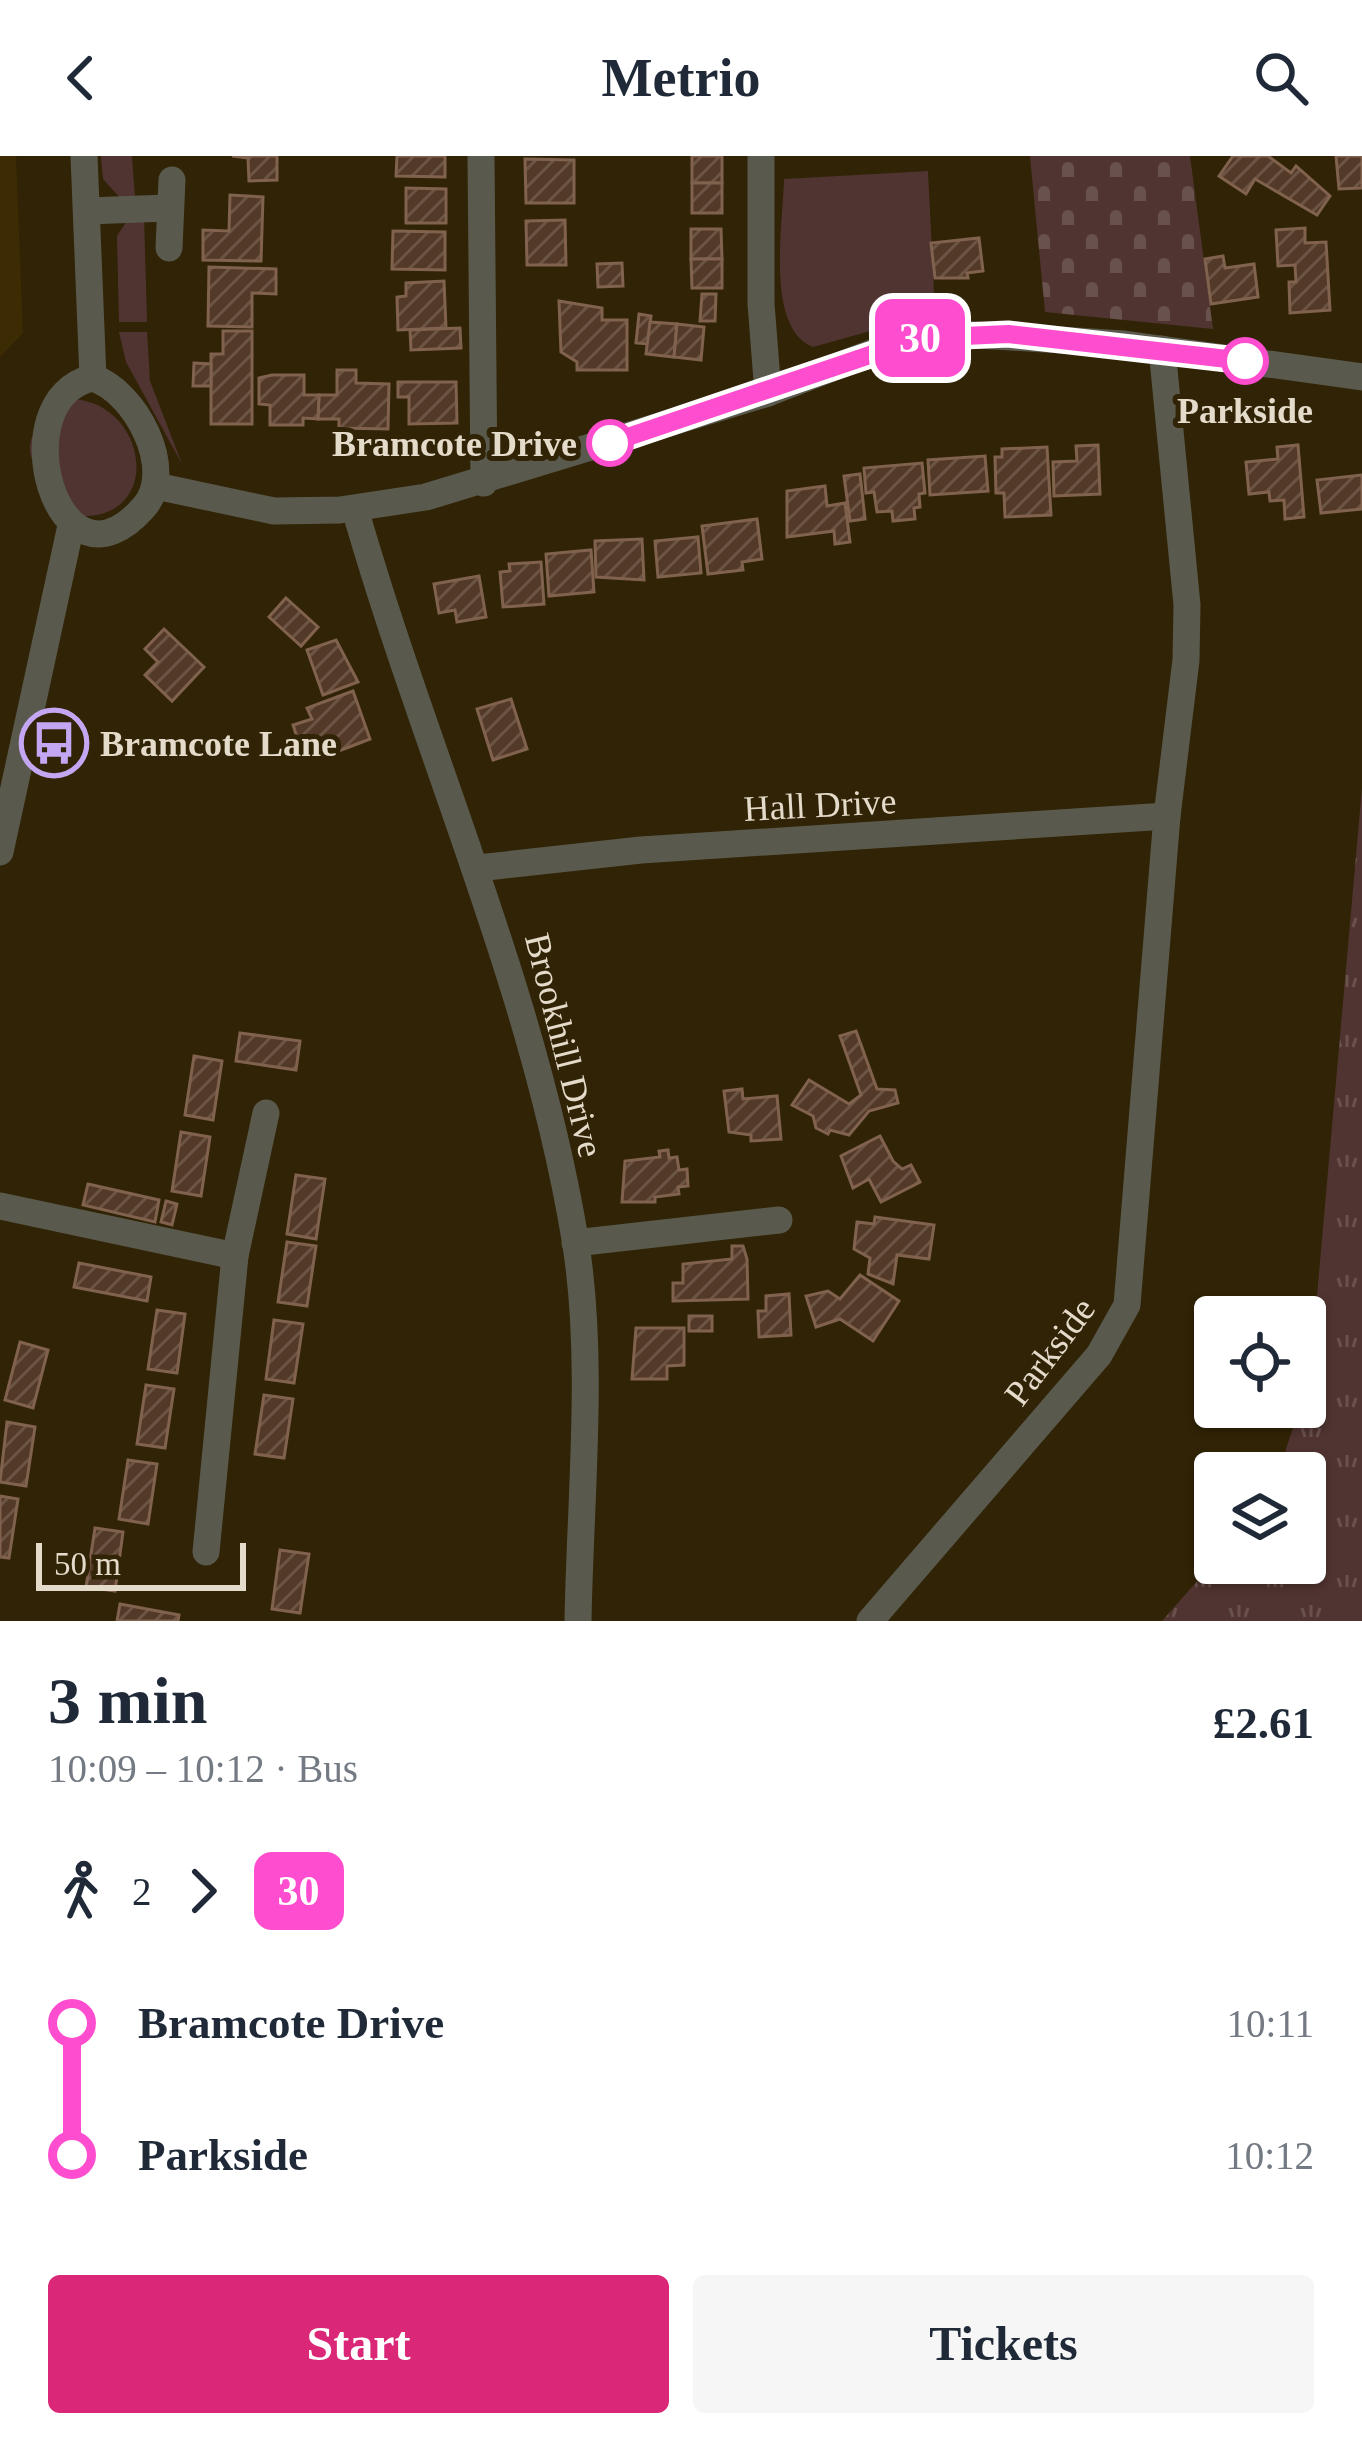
<!DOCTYPE html>
<meta charset="utf-8">
<style>
body{margin:0;font-family:"Times New Roman",serif;background:#f6f6f7;color:#1f2937;height:100vh;display:flex;flex-direction:column;font-size:45px;white-space:nowrap}
*{box-sizing:border-box;margin:0}
p{font-size:39px;color:#747a83}
.icon{flex:none;width:66px;height:66px;fill:none;stroke:currentColor;stroke-width:2;stroke-linecap:round;stroke-linejoin:round}
.map{position:relative;height:1465px;overflow:hidden}
.side{display:flex;flex-direction:column;background:#fff;flex:1}
.side>*{flex:none}
.badge{padding:0 24px;border-radius:18px;font-size:42px;line-height:78px}
.tools{position:absolute;left:1194px;top:1140px;display:grid;gap:24px}
.tools a{display:grid;place-items:center;width:132px;height:132px;border-radius:12px;background:#fff;box-shadow:0 3px 9px #0004;font-size:60px}
.scale{position:absolute;left:36px;bottom:30px;width:210px;box-sizing:border-box;padding-left:12px;border:6px solid #e4dbca;border-top:0;font-size:33px;line-height:42px;white-space:nowrap;color:#e4dbca;-webkit-text-stroke:9px #312305;paint-order:stroke}
.map>.badge{position:absolute;translate:-50% -50%;box-shadow:0 0 0 6px #fff}
.legs{display:flex;align-items:center;gap:18px;height:132px;padding:0 48px;font-size:39px}
.legs p{margin-inline-start:auto}
.summary{display:flex;align-items:center;justify-content:space-between;height:204px;padding:0 48px}
h1{font-size:66px;font-weight:700;line-height:90px}
.button{display:flex;gap:24px;margin-top:auto;padding:24px 48px}
.button a{flex:1;height:138px;border-radius:12px;background:#db2777;color:#fff;font-size:48px;font-weight:700;line-height:138px;text-align:center}
.button a+a{background:#f6f6f7;color:#1f2937}
ul{padding:0 48px;list-style:none}
li{display:flex;align-items:center;gap:42px;height:132px;font-size:45px}
li i{display:grid;place-items:center;width:18px;height:100%;margin:0 15px;background:currentColor}
li i::after{content:'';width:30px;height:30px;margin:-15px;border:9px solid;border-radius:50%;background:#fff}
li p{margin-inline-start:auto}
li:first-child i{background:linear-gradient(#0000 50%,currentColor 0)}
li:last-child i{background:linear-gradient(currentColor 50%,#0000 0)}
header{display:flex;justify-content:space-between;align-items:center;height:156px;padding:0 48px;background:#fff;font-size:54px;font-weight:700}
.map>svg:first-child{display:block}
.built{fill:#3c2b03}
.grass{fill:#503431}
.cemetery{fill:url(#cemetery-stones)}
.park{fill:url(#park-tufts)}
.building{fill:url(#building-hatch);stroke:#80624e;stroke-width:3}
.lines{fill:none;stroke-linecap:round;stroke-linejoin:round}
.minor{stroke:#595a4d;stroke-width:27}
.line-1-casing{stroke:#fff;stroke-width:27}
.line-1{stroke:#ff4dcf;stroke-width:18}
.stop-1-dot{fill:#fff;stroke:#ff4dcf;stroke-width:6}
.labels{text-anchor:middle;stroke-width:10;stroke-linejoin:round;paint-order:stroke}
.stop-label{font-size:36px;font-weight:bold;fill:#e4dbca;stroke:#312305}
.poi-label{font-size:36px;font-weight:bold;fill:#e4dbca;stroke:#312305;text-anchor:start}
.street-label{font-size:36px;fill:#e4dbca;stroke:#312305}
</style>
<header><svg class="icon" aria-label="back" viewBox="0 0 24 24"><path d="M15 5l-7 7 7 7"/></svg>Metrio<svg class="icon" aria-label="search" viewBox="0 0 24 24"><circle cx="10" cy="10" r="6"/><path d="M15 15l6 6"/></svg></header>
<div class="map">
<svg width="1362" height="1465" viewBox="0 0 1362 1465">
<defs>
<pattern id="cemetery-stones" width="16" height="16" patternUnits="userSpaceOnUse" patternTransform="scale(3)"><rect width="16" height="16" fill="#503431"/><path d="M2 7V4a2 2 0 0 1 4 0v3zM10 15v-3a2 2 0 0 1 4 0v3z" fill="#69514e"/></pattern>
<pattern id="park-tufts" width="24" height="20" patternUnits="userSpaceOnUse" patternTransform="scale(3)"><rect width="24" height="20" fill="#503431"/><path d="M3 7l-1-3M5 7V3M7 7l1-3M15 17l-1-3M17 17v-4M19 17l1-3" fill="none" stroke="#69514e"/></pattern>
<pattern id="building-hatch" width="6" height="6" patternUnits="userSpaceOnUse" patternTransform="scale(3)"><rect width="6" height="6" fill="#533927"/><path d="M-1 1l2-2M0 6l6-6M5 7l2-2" fill="none" stroke="#6c5545"/></pattern>
</defs>
<rect width="100%" height="100%" fill="#312305"/>
<polygon class="built" points="0,0 16,0 23,177 0,201"/>
<g class="grass">
<polygon points="101,0 132,0 135,42 122,44 103,23"/>
<path d="M928,15L935,157L813,191C765,172 783,69 784,23Z"/>
<polygon points="144,60 147,166 119,166 117,80 127,65"/>
<polygon points="119,176 147,176 150,225 182,308 126,206"/>
<path d="M73,243C149,248 164,365 78,360C32,311 0,288 73,243Z"/>
</g>
<polygon class="cemetery" points="1030,0 1190,0 1213,173 1045,156"/>
<polygon class="park" points="1362,632 1362,1465 1162,1465 1215,1405 1305,1407 1305,1317 1278,1317 1300,1251 1305,1251 1310,1219"/>
<g class="building">
<polygon points="232,0 277,0 277,24 249,25 248,2"/>
<polygon points="397,0 445,0 445,21 396,20"/>
<rect x="692" y="0" width="30" height="27"/>
<polygon points="1233,0 1268,0 1291,17 1296,10 1330,40 1317,59 1255,23 1246,38 1219,20"/>
<polygon points="1336,0 1362,0 1362,32 1339,33"/>
<polygon points="525,3 574,4 574,47 526,47"/>
<rect x="692" y="27" width="30" height="30"/>
<polygon points="406,32 446,33 446,67 406,67"/>
<polygon points="230,39 263,41 261,105 203,104 203,74 229,75"/>
<polygon points="565,64 566,109 527,109 526,65"/>
<polygon points="1305,72 1305,87 1326,86 1330,154 1290,157 1289,126 1296,126 1295,109 1278,110 1276,74"/>
<polygon points="691,73 721,73 722,103 691,103"/>
<polygon points="393,75 445,76 445,114 392,113"/>
<polygon points="979,82 983,115 967,117 968,122 935,122 931,87"/>
<polygon points="1223,100 1225,112 1254,108 1258,141 1211,148 1205,103"/>
<polygon points="691,103 722,103 722,132 692,132"/>
<polygon points="622,107 623,130 598,131 597,108"/>
<polygon points="209,111 276,113 276,138 252,137 252,171 208,170"/>
<polygon points="444,125 446,172 398,174 397,141 406,140 406,127"/>
<polygon points="702,138 716,138 715,165 700,165"/>
<polygon points="559,145 602,152 602,164 627,164 627,214 577,214 577,206 561,196"/>
<polygon points="639,158 651,160 648,188 636,187"/>
<polygon points="650,166 677,168 674,201 646,198"/>
<polygon points="677,168 704,171 701,204 674,201"/>
<polygon points="460,172 461,192 411,194 410,174"/>
<polygon points="223,175 252,175 252,268 211,268 211,198 223,198"/>
<polygon points="194,207 211,208 211,230 193,230"/>
<polygon points="337,214 356,214 356,227 389,228 388,273 339,272 339,263 318,263 319,239 337,239"/>
<polygon points="272,219 304,219 304,239 319,239 318,263 303,262 303,269 270,269 270,249 259,248 259,222"/>
<polygon points="398,226 456,226 457,267 409,268 409,241 398,241"/>
<polygon points="1098,289 1100,338 1054,340 1053,306 1077,305 1076,290"/>
<polygon points="1298,289 1304,361 1285,363 1284,344 1270,345 1269,336 1249,338 1246,306 1278,303 1277,291"/>
<polygon points="1047,291 1051,359 1005,361 1004,337 996,337 995,301 1002,301 1002,293"/>
<polygon points="985,300 988,335 930,339 928,304"/>
<polygon points="922,307 925,337 919,338 920,351 914,352 915,363 893,365 892,355 877,356 874,336 866,337 864,312"/>
<polygon points="860,318 865,363 850,365 844,320"/>
<polygon points="1362,319 1362,353 1321,357 1317,324"/>
<polygon points="825,330 827,350 845,347 850,386 835,388 834,375 787,381 787,335"/>
<polygon points="757,363 762,403 742,406 743,414 708,418 702,370"/>
<polygon points="698,381 701,417 658,421 655,385"/>
<polygon points="642,383 644,424 596,421 595,385"/>
<polygon points="591,394 594,436 549,440 546,398"/>
<polygon points="541,406 544,448 503,451 500,416 510,415 509,408"/>
<polygon points="479,420 486,461 457,466 455,454 439,457 434,428"/>
<polygon points="286,442 318,471 301,490 269,461"/>
<polygon points="164,473 204,511 172,545 145,519 158,506 145,493"/>
<polygon points="336,484 358,526 323,539 307,494"/>
<polygon points="353,535 370,583 323,601 317,584 300,590 293,569 312,563 307,552"/>
<polygon points="511,543 527,593 493,604 477,553"/>
<polygon points="856,875 877,933 895,934 898,947 869,955 849,979 830,974 828,978 816,972 813,960 792,949 809,924 849,948 861,939 840,880"/>
<polygon points="240,877 300,885 296,914 236,905"/>
<polygon points="194,900 222,905 213,964 185,959"/>
<polygon points="742,933 743,943 777,940 781,983 751,985 751,979 729,976 724,935"/>
<polygon points="181,976 210,981 201,1040 172,1035"/>
<polygon points="880,980 893,1005 902,1013 911,1009 920,1026 881,1046 869,1023 853,1032 841,1000"/>
<polygon points="668,994 669,1002 677,1001 679,1014 687,1013 688,1030 678,1031 679,1038 655,1041 655,1046 622,1046 625,1005 660,1001 659,995"/>
<polygon points="296,1019 325,1023 316,1083 287,1078"/>
<polygon points="88,1028 159,1044 155,1066 83,1049"/>
<polygon points="166,1045 177,1048 172,1069 161,1066"/>
<polygon points="875,1061 934,1069 929,1103 897,1099 893,1128 868,1118 870,1102 854,1093 857,1066 874,1068"/>
<polygon points="287,1086 316,1090 307,1150 278,1146"/>
<polygon points="732,1090 743,1090 747,1103 748,1143 673,1145 673,1127 683,1127 683,1108 732,1103"/>
<polygon points="79,1107 151,1121 147,1145 74,1131"/>
<polygon points="860,1119 899,1145 873,1185 840,1163 816,1171 806,1140 828,1135 840,1143"/>
<polygon points="789,1138 791,1179 759,1181 758,1155 766,1155 766,1140"/>
<polygon points="157,1154 185,1158 177,1217 148,1213"/>
<rect x="689" y="1160" width="23" height="15"/>
<polygon points="274,1164 303,1168 294,1227 266,1223"/>
<polygon points="636,1172 684,1172 684,1209 667,1210 667,1223 632,1223"/>
<polygon points="20,1186 48,1194 33,1252 5,1244"/>
<polygon points="146,1229 174,1233 165,1292 137,1288"/>
<polygon points="264,1239 293,1243 284,1302 255,1298"/>
<polygon points="7,1266 35,1271 26,1330 0,1326"/>
<polygon points="128,1304 157,1308 148,1368 119,1363"/>
<polygon points="0,1340 18,1343 9,1402 0,1401"/>
<polygon points="95,1372 123,1376 115,1435 86,1431"/>
<polygon points="280,1394 309,1398 300,1457 272,1453"/>
<polygon points="120,1448 179,1459 178,1465 117,1465"/>
</g>
<g class="lines">
<g class="minor">
<polyline points="84,0 93,222"/>
<polyline points="481,0 484,327"/>
<polyline points="761,0 761,148 768,237"/>
<polyline points="87,55 168,52"/>
<polyline points="169,92 172,24"/>
<path d="M93,222C135,235 177,314 144,351C57,451 0,241 93,222Z"/>
<polyline points="156,330 274,355 340,354 426,341 768,237 879,194 962,178 1124,188 1362,221"/>
<path d="M355,353C425,598 533,830 575,1083C595,1203 580,1343 578,1465"/>
<polyline points="0,696 70,374"/>
<polyline points="478,712 641,694 1167,660"/>
<polyline points="0,1050 235,1100"/>
<polyline points="575,1087 779,1064"/>
<polyline points="206,1396 235,1100 266,957"/>
<polyline points="870,1465 1099,1199 1127,1149 1167,660 1186,504 1187,449 1162,193"/>
</g>
</g>
<g class="lines">
<defs>
<polyline id="line-1" points="610,287 920,182 1008,178 1245,205"/>
</defs>
<use href="#line-1" class="line-1-casing"/>
<use href="#line-1" class="line-1"/>
</g>
<defs>
<symbol id="bus-ring" viewBox="-11 -11 22 22"><circle r="9.5" fill="#312305" stroke="#c3a7f2" stroke-width="1.5"/><path d="M-5-6H5V4H4V6H2V4H-2V6H-4V4H-5ZM-3.5-4V0h7V-4ZM-3.5 1.2v1.5H-2V1.2ZM2 1.2v1.5H3.5V1.2Z" fill="#c3a7f2"/></symbol>
</defs>
<g fill-rule="evenodd">
<use href="#bus-ring" x="16" y="549" width="76" height="76"/>
</g>
<g class="stop-1-dot">
<circle cx="1245" cy="205" r="21"/>
<circle cx="610" cy="287" r="21"/>
</g>
<g class="labels">
<g class="stop-label">
<text x="1245" y="267">Parkside</text>
<text x="577" y="300" text-anchor="end">Bramcote Drive</text>
</g>
<g class="poi-label">
<text x="100" y="600">Bramcote Lane</text>
</g>
<g class="street-label">
<text transform="translate(820 648) rotate(-3)" y="13">Hall Drive</text>
<text transform="translate(565 889) rotate(76)" y="13">Brookhill Drive</text>
<text transform="translate(1049 1195) rotate(-53)" y="13">Parkside</text>
</g>
</g>
</svg>
<div class="tools">
<a><svg class="icon" aria-label="locate" viewBox="0 0 24 24"><circle cx="12" cy="12" r="6"/><path d="M12 2v4M12 18v4M2 12h4M18 12h4"/></svg></a>
<a><svg class="icon" aria-label="layers" viewBox="0 0 24 24"><path d="M12 4l9 5-9 5-9-5zM3 14l9 5 9-5"/></svg></a>
</div>
<div class="scale">50 m</div>
<b class="badge" style="left:920px;top:182px;background:#ff4dcf;color:#fff">30</b>
</div>
<section class="side">
<div class="summary"><div><h1>3 min</h1><p>10:09 – 10:12 · Bus</p></div><b>£2.61</b></div>
<div class="legs"><svg class="icon" aria-label="walk" viewBox="0 0 24 24"><circle cx="13" cy="4" r="2"/><path d="M13 8l-2 6 4 7M11 14l-3 7M7 12l3-4h3l4 4"/></svg>2<svg class="icon" aria-label="forward" viewBox="0 0 24 24"><path d="M9 5l7 7-7 7"/></svg><b class="badge" style="background:#ff4dcf;color:#fff">30</b></div>
<ul>
<li><i style="color:#ff4dcf"></i><b>Bramcote Drive</b><p>10:11</p></li>
<li><i style="color:#ff4dcf"></i><b>Parkside</b><p>10:12</p></li>
</ul>
<div class="button"><a>Start</a><a>Tickets</a></div>
</section>
